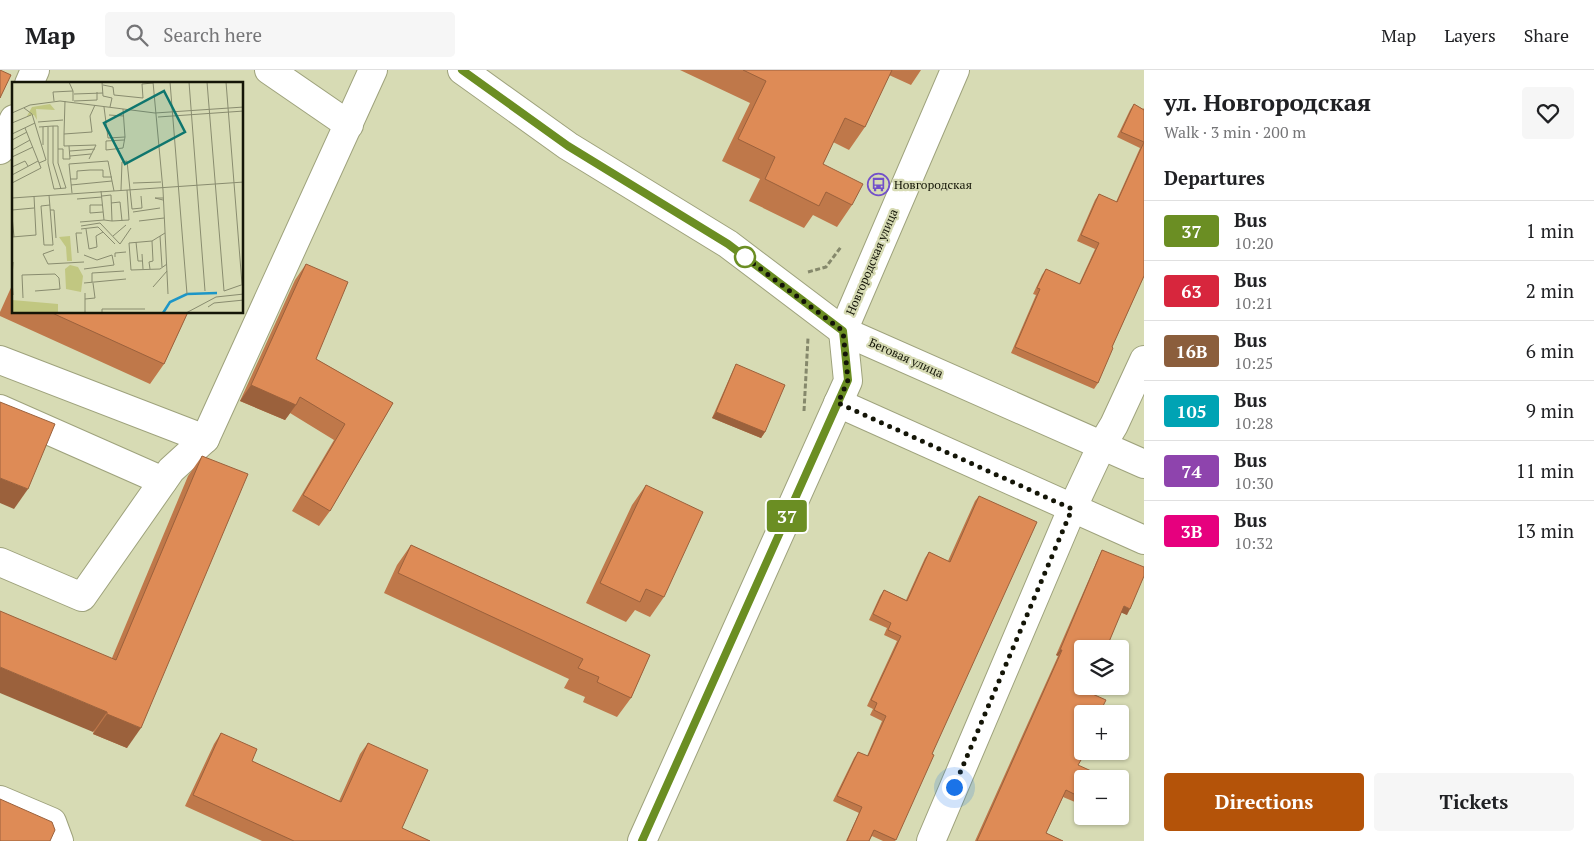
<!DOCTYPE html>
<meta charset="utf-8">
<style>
body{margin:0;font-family:"PT Serif",serif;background:#f6f6f6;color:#202124;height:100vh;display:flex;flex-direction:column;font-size:19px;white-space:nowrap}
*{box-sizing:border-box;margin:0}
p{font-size:16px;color:#757577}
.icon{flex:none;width:28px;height:28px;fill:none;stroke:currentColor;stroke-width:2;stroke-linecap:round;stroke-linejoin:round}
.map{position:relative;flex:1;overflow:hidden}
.panel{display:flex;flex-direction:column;background:#fff;width:450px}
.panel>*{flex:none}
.badge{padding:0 10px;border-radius:4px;font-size:18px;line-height:32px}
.controls{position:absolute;left:1074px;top:570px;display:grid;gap:10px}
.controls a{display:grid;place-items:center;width:55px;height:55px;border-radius:5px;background:#fff;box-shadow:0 1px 4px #0004;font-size:25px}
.you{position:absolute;width:25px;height:25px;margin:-12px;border:4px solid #fff;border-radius:50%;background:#1a73e8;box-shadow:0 0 0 8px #1a73e833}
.map>.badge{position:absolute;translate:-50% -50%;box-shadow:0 0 0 2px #fff}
h2{padding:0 20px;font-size:19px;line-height:45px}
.round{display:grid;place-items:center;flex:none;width:52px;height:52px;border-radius:5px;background:#f6f6f6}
.head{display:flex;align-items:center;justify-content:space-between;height:85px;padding:0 20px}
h1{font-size:24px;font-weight:700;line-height:38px}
.button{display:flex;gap:10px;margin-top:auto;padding:10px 20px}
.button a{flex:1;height:58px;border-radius:5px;background:#b45309;color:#fff;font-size:20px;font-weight:700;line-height:58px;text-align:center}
.button a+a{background:#f6f6f6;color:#202124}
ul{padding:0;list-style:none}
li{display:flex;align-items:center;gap:15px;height:60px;padding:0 20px;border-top:1px solid #e0e0e0}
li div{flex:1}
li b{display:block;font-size:19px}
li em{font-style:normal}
li .badge{min-width:55px;font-weight:700;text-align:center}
header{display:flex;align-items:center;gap:30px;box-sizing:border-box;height:70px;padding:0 25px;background:#fff;border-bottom:1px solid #e0e0e0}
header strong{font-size:24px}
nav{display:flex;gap:28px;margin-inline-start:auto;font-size:18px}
.search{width:350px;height:45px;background:#f6f6f6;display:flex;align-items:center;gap:12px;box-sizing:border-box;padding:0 18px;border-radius:5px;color:#757577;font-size:19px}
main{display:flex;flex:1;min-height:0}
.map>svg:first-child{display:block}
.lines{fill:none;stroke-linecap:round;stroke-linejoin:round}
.minor-casing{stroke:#9ea27c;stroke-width:30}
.path{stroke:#85886b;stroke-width:3;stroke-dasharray:5 2.5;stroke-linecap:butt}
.minor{stroke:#fff;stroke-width:28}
.wall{fill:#bf784a}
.shaded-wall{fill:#9b613c}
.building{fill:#de8b56;stroke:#9b613c}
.line-casing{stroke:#fff;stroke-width:11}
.line{stroke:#6b8e23;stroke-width:8}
.walk{stroke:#141507;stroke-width:5;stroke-dasharray:0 9}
.stop-dot{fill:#fff;stroke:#6b8e23;stroke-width:2.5}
.labels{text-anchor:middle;stroke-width:4.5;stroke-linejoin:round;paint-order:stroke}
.poi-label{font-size:12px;fill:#141507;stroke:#d7dbb4;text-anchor:start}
.street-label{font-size:12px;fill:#141507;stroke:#d7dbb4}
.inset-river{fill:none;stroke:#1d96c7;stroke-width:2.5}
.inset-road{fill:none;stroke:#898c6f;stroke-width:1}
.view{fill:#0f766e;fill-opacity:0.15;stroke:#0f766e;stroke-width:2.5}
.inset-edge{fill:none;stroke:#141507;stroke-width:2.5}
</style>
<header>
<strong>Map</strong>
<div class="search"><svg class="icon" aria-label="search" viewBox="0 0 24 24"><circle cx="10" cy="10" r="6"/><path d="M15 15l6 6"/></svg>Search here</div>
<nav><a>Map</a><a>Layers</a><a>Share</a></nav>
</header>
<main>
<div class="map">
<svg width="1144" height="771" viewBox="0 0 1144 771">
<rect width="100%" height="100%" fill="#d7dbb4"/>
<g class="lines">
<defs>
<g id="minor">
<polyline points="269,0 349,55"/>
<polyline points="462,0 568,76 728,174 843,261 1144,394"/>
<polyline points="29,14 35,0"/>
<polyline points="0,80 14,49"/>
<polyline points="0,290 205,369"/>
<polyline points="838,333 1144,470"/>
<polyline points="0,339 163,411"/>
<polyline points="0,492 82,527 171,400 205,369 373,0"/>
<polyline points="0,730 52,752 59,771"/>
<polyline points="642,771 848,311 843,261 955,0"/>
<polyline points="931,771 1072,439 1102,375 1114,355 1144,290"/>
</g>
</defs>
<use href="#minor" class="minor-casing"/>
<g class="path">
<polyline points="808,202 826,197 841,177"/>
<polyline points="804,341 808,268"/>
</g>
<use href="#minor" class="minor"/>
</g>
<g class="wall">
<polygon points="680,0 921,0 911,15 889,5 865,57 849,80 833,72 823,94 852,135 837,157 813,145 804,158 749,131 760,109 722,91 750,33"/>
<polygon points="1134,34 1143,39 1144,38 1144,206 1112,277 1098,313 1094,319 1011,283 1036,225 1033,224 1042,205 1046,199 1079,214 1095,179 1077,171 1095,130 1099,124 1116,132 1140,78 1117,67 1130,40"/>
<polygon points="306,194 316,289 393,333 330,441 319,456 292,441 334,370 290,343 285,350 240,331 295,210"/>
<polygon points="14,211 14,242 188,242 164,294 150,314 0,246 0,242"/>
<polygon points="736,294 765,362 761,368 712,348 733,300"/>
<polygon points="202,386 127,678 93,664 112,588 188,406"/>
<polygon points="646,415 664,527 650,547 635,540 626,552 586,533 632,435"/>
<polygon points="979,426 932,684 895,771 883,771 872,766 869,771 846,771 859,743 833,731 854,688 858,682 867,686 882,651 870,645 873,639 867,636 897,571 884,565 887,558 869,550 880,526 884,520 906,530 925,488 929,482 948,491 975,431"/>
<polygon points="411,475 650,585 631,628 617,647 583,632 585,627 564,618 569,609 384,523 397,495"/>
<polygon points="1102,480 1127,545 1121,542 1088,622 1078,689 1078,695 1082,709 1082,735 1063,727 1046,763 1063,771 975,771 1058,586 1056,585 1099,486"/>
<polygon points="221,663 252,691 339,731 360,684 368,673 402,758 430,771 262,771 185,736 214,674"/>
</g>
<g class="shaded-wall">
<polygon points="251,315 296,335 285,350 240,331"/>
<polygon points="716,342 765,362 761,368 712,348"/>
<polygon points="0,408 28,419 14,439 0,433"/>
<polygon points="1124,536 1130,539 1127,545 1120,542"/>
<polygon points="1060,580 1062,580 1058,586 1056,585"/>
<polygon points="0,597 107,642 93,662 0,623"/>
<polygon points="107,644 141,658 127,678 93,664"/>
</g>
<g class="building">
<polygon points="0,0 11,5 0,28"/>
<polygon points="743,0 892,0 865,57 845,48 823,94 863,114 852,135 826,122 819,136 765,109 775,87 738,69 766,11"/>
<polygon points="1134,34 1144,40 1144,206 1112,277 1113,278 1098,313 1015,277 1040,219 1037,218 1046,199 1080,214 1099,173 1081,165 1099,124 1117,132 1144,72 1121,62"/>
<polygon points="306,194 348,212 316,289 393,333 330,441 303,425 345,354 300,327 296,335 251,315"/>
<polygon points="50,242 188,242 164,294"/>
<polygon points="736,294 785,315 765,362 716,342"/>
<polygon points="0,332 55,354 28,419 0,408"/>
<polygon points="202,386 248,404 141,658 107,644 107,642 0,597 0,541 116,590"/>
<polygon points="646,415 703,442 664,527 646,519 640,532 600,513"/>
<polygon points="979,426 1037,452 932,684 934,685 896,770 874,760 869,771 847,771 862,737 837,726 858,682 868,686 886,646 874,640 877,633 871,630 901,566 888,560 891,553 873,544 884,520 907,531 929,482 950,492"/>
<polygon points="411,475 650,585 631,628 597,612 599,607 578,598 583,589 398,503"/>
<polygon points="1102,480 1144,497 1144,506 1130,539 1124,536 1106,579 1082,579 1082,616 1090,616 1088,622 1106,630 1099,644 1082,644 1082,680 1078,689 1081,690 1078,695 1109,709 1082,709 1082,728 1066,720 1046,763 1063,771 977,771 1062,580 1060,580"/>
<polygon points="221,663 257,679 252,691 341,732 368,673 428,700 402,758 430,771 294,771 193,725"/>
<polygon points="0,729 52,752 55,760 50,771 0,771"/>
</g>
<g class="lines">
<defs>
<polyline id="line" points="462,0 568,76 728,174 843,261 848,310 642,771"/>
</defs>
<use href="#line" class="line-casing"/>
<use href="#line" class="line"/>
<polyline class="walk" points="745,187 742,185 843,261 848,310 838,333 1072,439 954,717"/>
</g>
<defs>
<symbol id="bus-ring" viewBox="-11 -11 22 22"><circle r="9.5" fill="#d7dbb4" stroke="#7250ca" stroke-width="1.5"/><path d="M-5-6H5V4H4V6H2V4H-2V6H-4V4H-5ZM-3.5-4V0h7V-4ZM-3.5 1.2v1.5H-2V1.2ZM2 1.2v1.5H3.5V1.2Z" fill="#7250ca"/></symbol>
</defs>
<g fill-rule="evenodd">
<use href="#bus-ring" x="866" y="102" width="25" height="25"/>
</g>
<circle class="stop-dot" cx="745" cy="187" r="10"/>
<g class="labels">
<g class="poi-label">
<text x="894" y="119">Новгородская</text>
</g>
<g class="street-label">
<text transform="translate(872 192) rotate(-67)" y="4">Новгородская улица</text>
<text transform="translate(906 288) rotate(24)" y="4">Беговая улица</text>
</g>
</g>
<g transform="translate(12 12)">
<rect width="231" height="231" fill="#d7dbb4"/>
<path d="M38,22L43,28L24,27L25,38L22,33L15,34L20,25ZM58,154L60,179H55L54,165L47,155ZM58,183L66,185L71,194L69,210L54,207L53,187ZM0,218L46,222V231H0Z" fill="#c1c781"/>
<path class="inset-river" d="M151,231L158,220L175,212L205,211"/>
<path class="inset-road" d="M57,0L61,9V19M90,0L91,14L100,16L98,25M141,0L151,108L156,212M158,0L175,212M177,0L193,209M195,0L212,209L232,202M214,0L230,202M91,3L101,5L102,13M62,12L91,11M102,13L131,16L130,2L141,1M42,19L41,10L61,9M53,19L52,52L80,50L78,34L83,23M62,19L85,18V10M92,25L96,56L113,55M12,26L20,32L34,78L27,81L13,46M111,27L113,55L111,66L94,68V59L112,58M0,31L18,23L48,19L143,31L232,25M97,33L112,34M146,35L232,29M26,40L51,38M0,41L19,33M41,44V81L49,107M27,45L41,44H46V81L54,106L42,107L36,81V45M31,45V63M0,52L23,41M52,52V64L84,63L77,77M0,58L15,50M46,67H51V77H58L57,64M0,68L18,58M58,69L83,67M58,74L79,72M0,75L21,65M0,85L13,79L16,84M0,93L26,79M59,97H65V89L78,88H91V95H100M0,101L29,86L27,81M121,101L149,100M59,103L100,99M109,108L110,80L115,79L120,127L130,126L129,114M60,111L57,82L96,79L102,109M37,113L41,163H32L29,124L38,123M90,114L99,113L100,139L92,138M0,116L232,100M65,117L90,115M151,118L143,116H151M99,121L108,120L110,139M90,123H78V131L91,130M0,128L22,126M38,128H42L44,156M121,130L148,126M0,134L2,155M100,139L117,138L115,108M127,139L152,136M68,140L92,138L89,109M69,144L88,141L108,162L119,146M69,147L86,145L103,162M74,147L77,167L85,165L84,154L91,150M153,151L140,159L117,161L119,188L148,187L155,182M101,154L114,143M148,154L150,185M0,155L24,153L22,114M124,160L126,179H130M42,168L31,172L36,182L72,180M66,171L64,151H70M130,172L131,187M72,173L85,178L100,173L102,183L72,187M103,175V171L114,170M138,187L137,180L141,179L140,159M0,195L1,180M0,198L1,213M80,200V191L112,189M72,201L114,197M141,205L155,189M73,211V231M11,216L10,193L43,192L47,196L48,207L23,209M73,217L83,216L81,201M196,225L202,221L232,218M90,230V227H133M84,231H139M174,231L204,215L232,212"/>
<path class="view" d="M152,9L173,50L113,82L92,41Z"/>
<rect width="231" height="231" class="inset-edge"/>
</g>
</svg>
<div class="controls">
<a><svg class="icon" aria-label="layers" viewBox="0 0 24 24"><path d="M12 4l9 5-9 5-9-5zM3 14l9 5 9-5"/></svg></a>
<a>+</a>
<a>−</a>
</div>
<div class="you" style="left:954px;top:717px"></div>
<b class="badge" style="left:787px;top:446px;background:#6b8e23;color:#fff">37</b>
</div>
<section class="panel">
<div class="head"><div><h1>ул. Новгородская</h1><p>Walk · 3 min · 200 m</p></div><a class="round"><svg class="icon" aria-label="heart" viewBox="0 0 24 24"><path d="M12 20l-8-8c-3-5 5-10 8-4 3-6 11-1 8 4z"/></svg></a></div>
<h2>Departures</h2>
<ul>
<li><span class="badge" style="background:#6b8e23;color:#fff">37</span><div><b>Bus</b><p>10:20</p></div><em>1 min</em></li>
<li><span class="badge" style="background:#d7263d;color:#fff">63</span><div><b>Bus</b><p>10:21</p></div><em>2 min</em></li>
<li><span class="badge" style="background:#8b5e3c;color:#fff">16В</span><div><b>Bus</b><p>10:25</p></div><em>6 min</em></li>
<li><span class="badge" style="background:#00a3b4;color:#fff">105</span><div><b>Bus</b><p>10:28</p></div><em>9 min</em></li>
<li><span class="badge" style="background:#8e44ad;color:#fff">74</span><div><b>Bus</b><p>10:30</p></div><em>11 min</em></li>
<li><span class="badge" style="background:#e6007e;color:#fff">3В</span><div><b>Bus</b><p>10:32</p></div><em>13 min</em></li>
</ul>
<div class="button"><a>Directions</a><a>Tickets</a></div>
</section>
</main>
